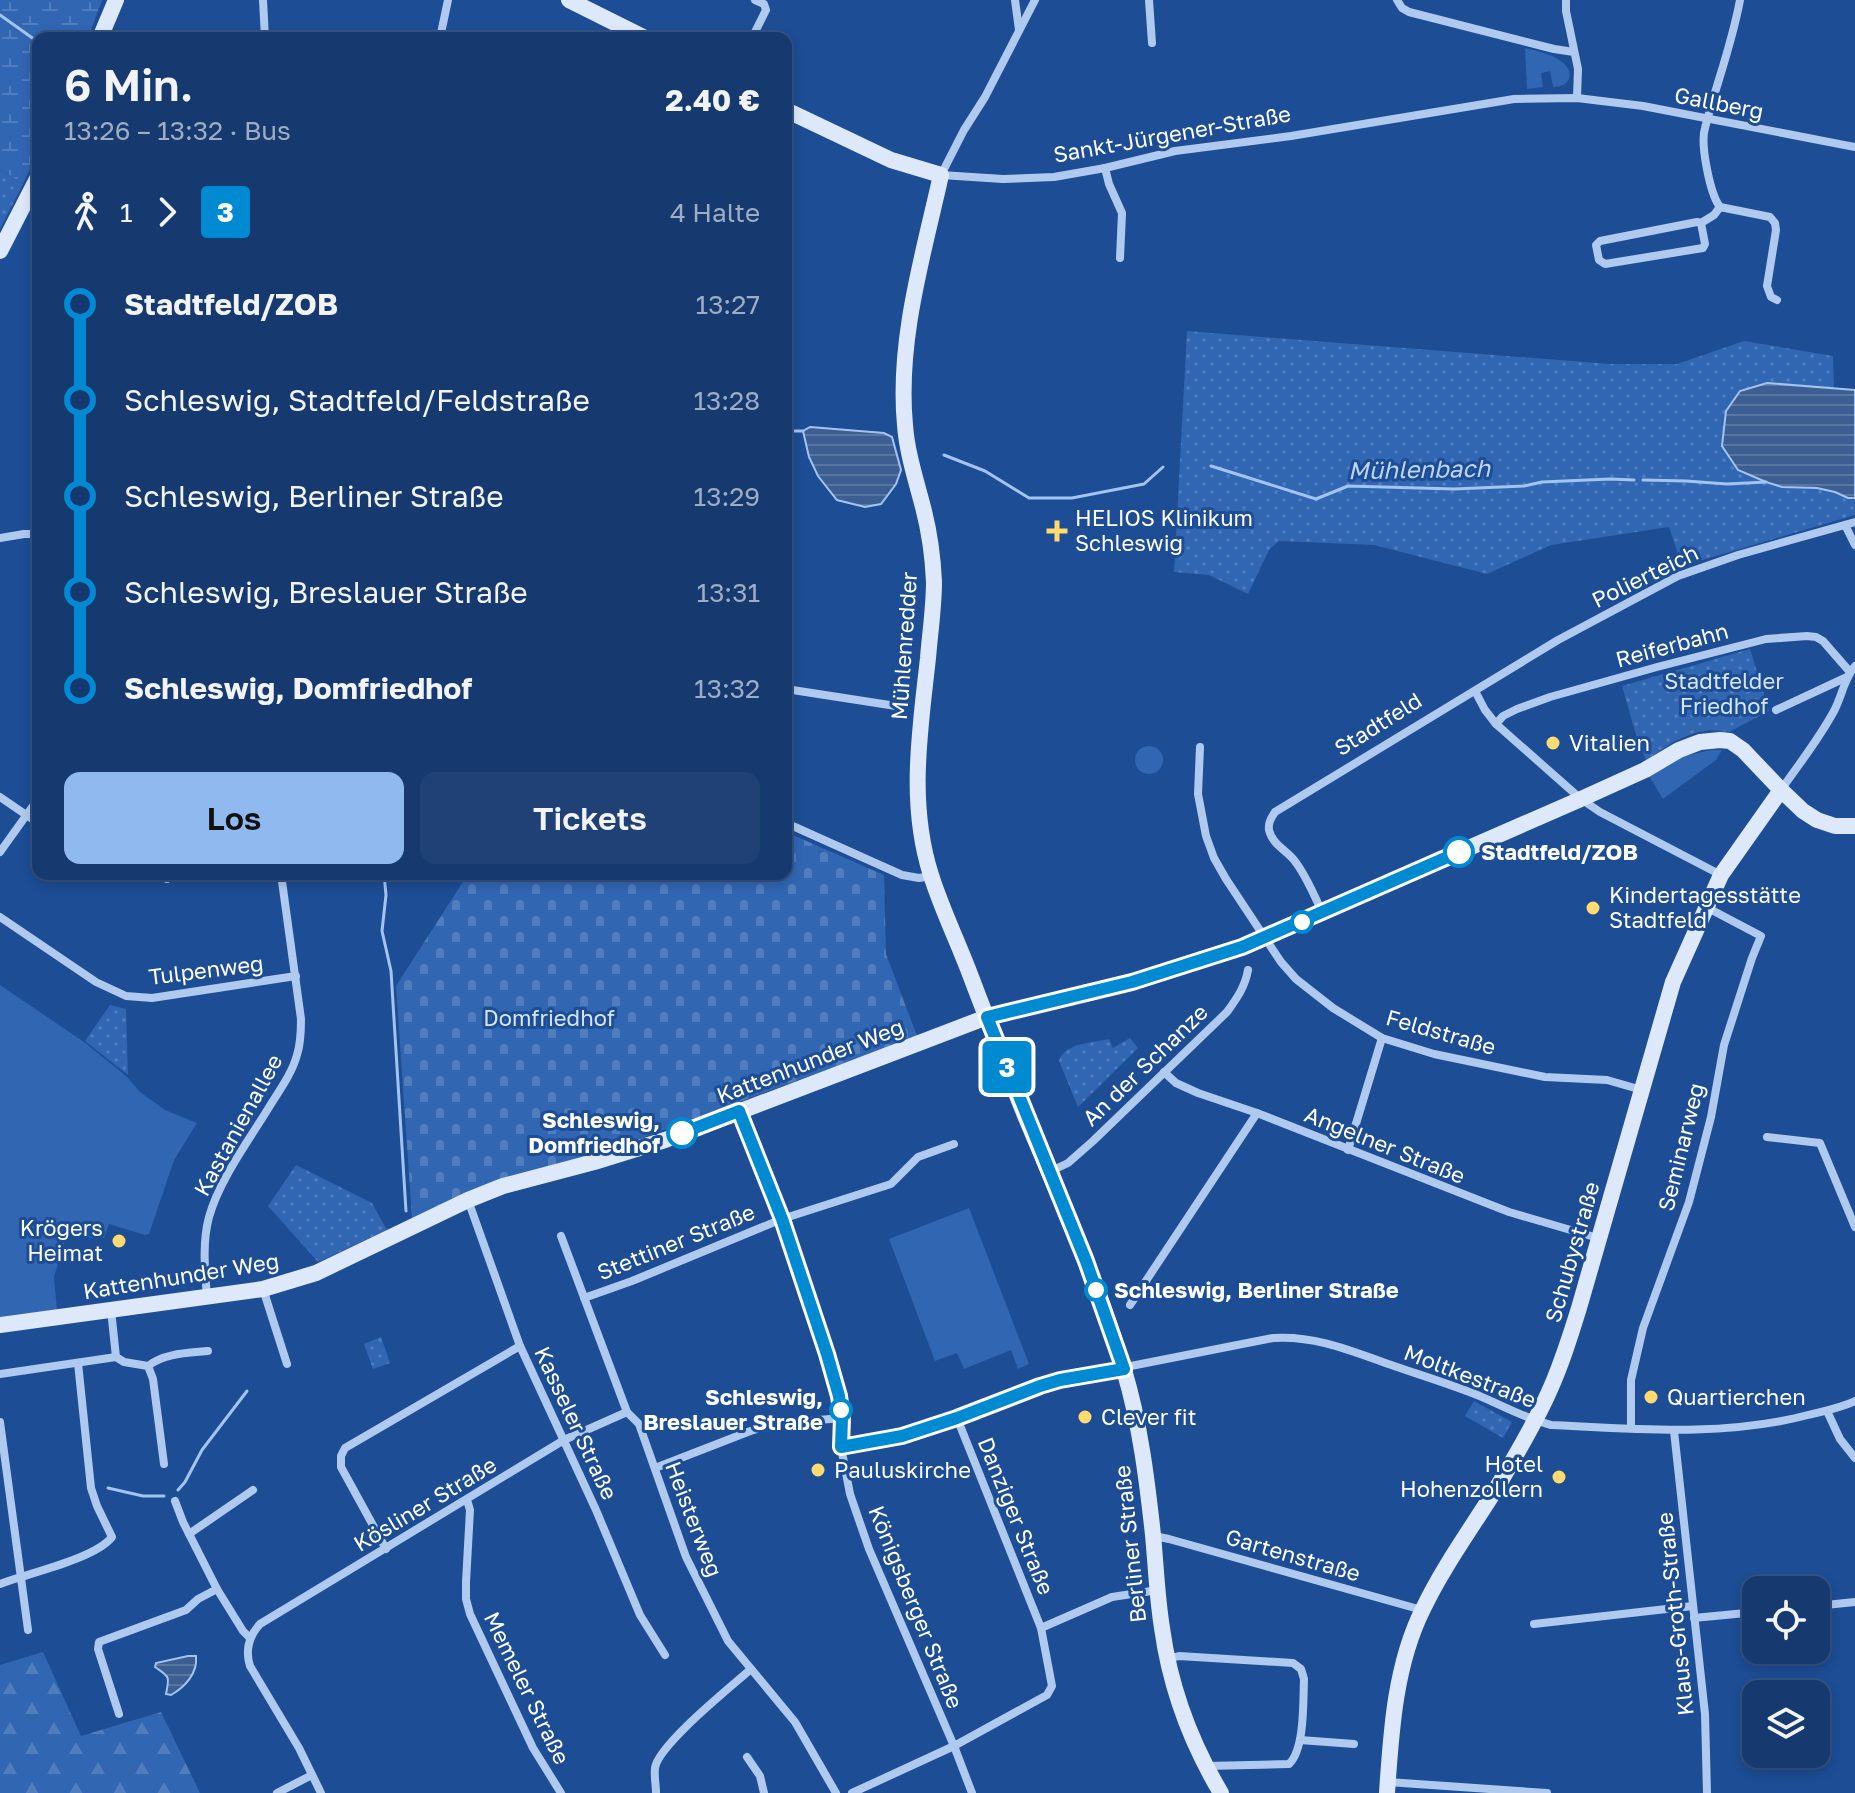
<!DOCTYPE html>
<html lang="de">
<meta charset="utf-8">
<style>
body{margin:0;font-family:"Golos Text",sans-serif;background:#1f4175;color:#f1f3f6;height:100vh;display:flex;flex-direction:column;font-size:30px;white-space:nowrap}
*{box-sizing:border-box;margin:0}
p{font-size:26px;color:#9eadc3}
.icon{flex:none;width:44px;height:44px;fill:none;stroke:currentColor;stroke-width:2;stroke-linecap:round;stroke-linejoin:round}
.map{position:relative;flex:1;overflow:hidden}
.side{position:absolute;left:32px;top:32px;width:760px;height:848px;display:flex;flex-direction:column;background:#163a70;border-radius:16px;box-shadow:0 4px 12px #0003,0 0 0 2px #355483}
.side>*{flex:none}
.badge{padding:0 16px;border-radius:6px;font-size:28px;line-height:52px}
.buttons{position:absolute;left:1742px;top:1576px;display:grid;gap:16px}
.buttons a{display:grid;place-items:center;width:88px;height:88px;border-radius:16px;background:#163a70;box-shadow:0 4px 12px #0003,0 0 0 2px #355483;font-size:40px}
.map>.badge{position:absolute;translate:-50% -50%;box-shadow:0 0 0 4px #fff}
.legs{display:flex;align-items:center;gap:12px;height:88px;padding:0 32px;font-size:26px}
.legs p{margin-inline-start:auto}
.head{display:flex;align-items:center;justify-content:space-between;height:136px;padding:0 32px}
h1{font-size:44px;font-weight:600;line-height:60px}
.action{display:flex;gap:16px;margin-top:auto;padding:16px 32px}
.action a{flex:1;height:92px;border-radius:16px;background:#90b9f0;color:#111;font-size:32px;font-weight:600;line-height:92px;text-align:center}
.action a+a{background:#1f4175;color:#f1f3f6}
ul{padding:0 32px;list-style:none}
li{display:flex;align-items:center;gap:28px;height:96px;font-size:30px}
li i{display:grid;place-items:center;width:12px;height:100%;margin:0 10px;background:currentColor}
li i::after{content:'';width:20px;height:20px;margin:-10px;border:6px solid;border-radius:50%;background:#163a70}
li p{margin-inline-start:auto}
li:first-child i{background:linear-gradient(#0000 50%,currentColor 0)}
li:last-child i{background:linear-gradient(currentColor 50%,#0000 0)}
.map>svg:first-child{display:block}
.green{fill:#3166b3}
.forest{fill:url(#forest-firs)}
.wetland{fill:url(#wetland-marsh)}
.cemetery{fill:url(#cemetery-stones)}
.park{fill:url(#park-dots)}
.water{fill:url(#water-rules);stroke:#a3c4f1;stroke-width:2}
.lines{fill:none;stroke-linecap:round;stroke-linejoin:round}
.stream{stroke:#a3c4f1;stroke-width:3}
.street{stroke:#b0caef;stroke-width:8}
.secondary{stroke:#dde9fb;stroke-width:16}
.line-1-casing{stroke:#fff;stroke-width:18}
.line-1{stroke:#008ad2;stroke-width:12}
.poi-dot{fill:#feda6f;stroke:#1d4d95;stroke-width:3}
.stop-1-dot{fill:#fff;stroke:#008ad2;stroke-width:4}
.labels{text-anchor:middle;stroke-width:6;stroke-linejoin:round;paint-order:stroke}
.street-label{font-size:22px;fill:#fff;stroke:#1d4d95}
.poi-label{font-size:22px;fill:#fff;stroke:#1d4d95;text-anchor:start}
.park-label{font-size:22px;fill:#d6e5fb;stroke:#1d4d95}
.stop-label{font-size:22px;font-weight:bold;fill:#fff;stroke:#1d4d95;text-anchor:start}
.water-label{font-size:24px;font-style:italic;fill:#bcd4f6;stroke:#1d4d95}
</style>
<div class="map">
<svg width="1855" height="1793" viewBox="0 0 1855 1793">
<defs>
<pattern id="forest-firs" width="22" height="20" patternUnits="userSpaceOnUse" patternTransform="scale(2)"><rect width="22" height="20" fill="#3166b3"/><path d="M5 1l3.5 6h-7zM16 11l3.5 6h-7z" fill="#507dbe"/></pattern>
<pattern id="wetland-marsh" width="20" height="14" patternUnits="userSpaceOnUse" patternTransform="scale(2)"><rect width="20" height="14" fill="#3166b3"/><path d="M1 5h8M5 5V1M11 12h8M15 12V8" fill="none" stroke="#507dbe"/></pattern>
<pattern id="cemetery-stones" width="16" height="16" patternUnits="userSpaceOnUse" patternTransform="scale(2)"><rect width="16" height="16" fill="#3166b3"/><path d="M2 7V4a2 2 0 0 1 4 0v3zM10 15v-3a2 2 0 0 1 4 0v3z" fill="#507dbe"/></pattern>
<pattern id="park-dots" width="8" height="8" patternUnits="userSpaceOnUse" patternTransform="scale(2)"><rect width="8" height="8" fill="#3166b3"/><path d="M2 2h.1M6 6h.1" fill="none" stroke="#507dbe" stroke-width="1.8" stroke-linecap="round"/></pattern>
<pattern id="water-rules" width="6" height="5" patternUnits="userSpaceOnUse" patternTransform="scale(2)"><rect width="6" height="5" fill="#3c5e92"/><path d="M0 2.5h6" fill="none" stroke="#5976a2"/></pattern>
</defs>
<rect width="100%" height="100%" fill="#1d4d95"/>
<g class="green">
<path d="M1525,48C1537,51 1552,54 1562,62C1576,73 1570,87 1553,87L1550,71L1541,73L1543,87L1527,89Z"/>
<circle cx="1149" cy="760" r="14"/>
<polygon points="1711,750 1722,750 1716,760 1663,799 1649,776 1685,756"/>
<polygon points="0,985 84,1042 126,1076 140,1092 165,1110 197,1123 174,1160 149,1234 145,1235 109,1224 104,1238 96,1236 91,1238 68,1230 54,1277 57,1310 0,1317"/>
<polygon points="969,1208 1029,1364 1018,1369 1011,1350 964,1369 957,1353 935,1361 889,1239"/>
</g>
<polygon class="forest" points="43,1652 81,1736 161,1712 200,1793 0,1793 0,1665"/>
<polygon class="wetland" points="0,0 102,0 88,38 38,38 38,152 23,184 0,169"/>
<polygon class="cemetery" points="786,832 884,875 886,954 917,1036 591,1157 412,1218 396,986 468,874 786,874"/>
<g class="park">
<polygon points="0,169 23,184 0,229"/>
<polygon points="1187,331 1610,364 1677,364 1744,341 1833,356 1834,388 1855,390 1855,515 1682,566 1669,527 1551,545 1487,574 1374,545 1279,541 1269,550 1248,594 1209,575 1174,572"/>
<polygon points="1750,649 1769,711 1729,732 1710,730 1694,733 1675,741 1646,760 1638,742 1622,686"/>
<polygon points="110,1005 126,1009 128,1075 85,1041"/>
<path d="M1130,1038L1138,1048L1078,1107L1059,1061C1064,1043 1092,1043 1109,1039L1113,1048Z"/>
<polygon points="296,1165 372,1203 387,1230 318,1262 268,1206"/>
<polygon points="381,1337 390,1363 373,1369 364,1344"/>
<polygon points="1474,1401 1512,1422 1503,1438 1465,1416"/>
</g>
<g class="water">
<polygon points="1767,383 1855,390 1855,498 1848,498 1835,492 1817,488 1782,487 1766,482 1738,470 1722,446 1726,411 1740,391"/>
<polygon points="810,427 884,433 892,437 901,470 896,484 881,504 865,507 837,500 818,476 809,457 803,431"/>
<path d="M188,1656H196C198,1673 185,1687 171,1695L166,1694C170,1675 169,1677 155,1667L156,1663Z"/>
</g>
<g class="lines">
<g class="stream">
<polyline points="0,15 38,42"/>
<polyline points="786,431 803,431"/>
<polyline points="944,455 985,471 1029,498 1072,498 1144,484 1163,467"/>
<polyline points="1211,466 1316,499 1348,486 1454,489 1524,486 1542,482 1610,479 1634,480"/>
<polyline points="1643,480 1686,481 1727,484 1766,482"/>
<polyline points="384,874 386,895 382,931 391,971 406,1211"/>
<polyline points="108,1488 143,1496 164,1496"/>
<polyline points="178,1490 185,1482 202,1450 247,1391"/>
</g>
<g class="street">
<polyline points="263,0 265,38"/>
<polyline points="1015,0 1019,30"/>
<polyline points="1035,0 985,97 964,130 941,175 1003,179 1054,177 1105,168 1175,151 1291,136 1514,99 1577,98 1643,106 1855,147"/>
<polyline points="1149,0 1152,43"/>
<polyline points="1397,0 1402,8 1409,12 1554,49 1574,52"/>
<polyline points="1566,0 1566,11 1578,69 1577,98"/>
<path d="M1740,0C1732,44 1716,85 1705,128C1700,144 1710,194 1720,207L1770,217L1775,223L1776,230L1767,286L1771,297L1777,300"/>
<polyline points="754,34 766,10 764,4 755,0"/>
<polyline points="440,38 448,0"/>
<polyline points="1105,168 1109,184 1122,213 1120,258"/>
<polyline points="1701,223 1705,244 1703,248 1605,264 1599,260 1596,245 1600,241 1697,222 1701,223 1714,215 1720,207"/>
<polyline points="1845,525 1855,545"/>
<polyline points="0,538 24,534 38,534"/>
<polyline points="786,689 896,706"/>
<polyline points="1475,691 1485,710 1496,724 1581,799 1600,812 1721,875"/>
<polyline points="1776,710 1847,677"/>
<polyline points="1496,724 1503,716 1517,709 1550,697 1657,667 1766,639 1807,636 1816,637 1823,641 1850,672"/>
<polyline points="1200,747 1198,794 1206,836 1214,858 1226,879 1281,962 1296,979 1333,1008 1382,1038 1434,1054 1545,1077 1607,1080 1642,1090"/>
<path d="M1781,790C1799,764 1819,739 1834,711C1842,696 1844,679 1855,666"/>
<polyline points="0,797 38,823"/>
<polyline points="786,823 902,875 919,878 931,876"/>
<polyline points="0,852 38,799"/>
<polyline points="167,879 167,874"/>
<path d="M1322,912C1314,895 1306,875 1294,860C1286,850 1272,844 1269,830C1268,823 1271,818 1275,812L1558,640L1678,576L1738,555L1855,522"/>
<polyline points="0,917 96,982 126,996 152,998 296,976"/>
<polyline points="1164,1072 1176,1083 1198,1093 1257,1113 1509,1212 1598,1238"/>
<polyline points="740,1112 782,1219 827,1354 839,1396 842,1418 841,1447 850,1494 869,1549 954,1746 972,1793"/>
<polyline points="1767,1137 1820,1143 1855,1227"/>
<polyline points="1348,1150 1382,1038"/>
<path d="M1049,1172L1068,1163L1093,1141L1227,1012C1237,998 1245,987 1248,970"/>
<polyline points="468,1200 520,1346 596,1510 640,1615 665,1655"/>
<polyline points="561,1236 627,1412 639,1424 686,1557 728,1641 795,1722 836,1793"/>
<polyline points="263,1289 287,1364"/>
<path d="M207,1297C205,1271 202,1243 209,1217C220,1178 250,1139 271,1104C281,1088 292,1073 297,1055C301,1043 301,1031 301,1019L281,874"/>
<polyline points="584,1298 632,1281 782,1219 891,1184 918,1157 954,1144"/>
<polyline points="1130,1305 1257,1113"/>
<polyline points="111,1310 116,1357 124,1362 148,1366 153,1379 164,1464"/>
<path d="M148,1366C164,1353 188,1353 208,1351"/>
<polyline points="0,1374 116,1357"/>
<polyline points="1827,1411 1840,1439 1855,1458"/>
<polyline points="0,1422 28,1630"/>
<polyline points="1631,1428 1631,1380 1643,1328 1689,1202 1711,1117 1724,1045 1752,958 1761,936 1706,907"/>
<polyline points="1674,1431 1705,1714 1707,1793"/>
<path d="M841,1447L902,1436L957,1418L1040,1386L1060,1380L1273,1338C1316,1335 1354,1352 1394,1366C1423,1376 1453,1385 1482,1397C1505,1407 1527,1419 1551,1425C1637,1429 1724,1437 1808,1415C1824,1411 1840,1408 1855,1401"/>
<polyline points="655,1468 753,1430 783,1423 842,1418"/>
<polyline points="467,1500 470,1510 466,1582 466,1599 470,1614 533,1748 561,1793"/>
<polyline points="175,1501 183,1522 217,1589"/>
<polyline points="189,1534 253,1490"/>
<polyline points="1154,1536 1169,1539 1422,1610"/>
<polyline points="386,1549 341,1467 341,1456 345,1448 520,1346"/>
<path d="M0,1584C28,1573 95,1559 112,1537L97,1506L91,1488L78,1363"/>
<polyline points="1816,1606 1855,1602"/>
<polyline points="1694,1618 1756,1612"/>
<polyline points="1534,1624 1693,1606"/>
<polyline points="1041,1628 1112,1597 1158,1590"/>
<path d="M1168,1659L1179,1656L1293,1663L1301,1669L1304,1679C1303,1701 1305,1749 1289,1764L1206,1766"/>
<polyline points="119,1714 98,1649 99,1642 186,1610 198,1599 217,1589 243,1631 250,1638"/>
<polyline points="1300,1740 1354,1744"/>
<polyline points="747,1757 760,1776 764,1793"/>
<polyline points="1388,1782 1547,1793"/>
<polyline points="277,1793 312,1775"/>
<path d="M321,1793L299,1748L250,1666C245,1650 249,1636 260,1624L564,1440L627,1412"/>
<path d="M656,1793C656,1785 654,1776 655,1768C658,1745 732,1686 751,1669"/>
<polyline points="852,1793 954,1746 1047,1695 1052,1686 1041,1628 957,1418"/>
</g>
<g class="secondary">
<polyline points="569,0 645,38"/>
<polyline points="100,38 116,0"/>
<path d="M786,110L891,160L941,175C923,256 897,341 905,425C907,453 916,480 923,507C929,530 933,558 934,582C934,607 930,633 928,658C920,731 908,803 931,875C941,907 956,938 968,969C987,1019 1006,1069 1026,1118C1061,1201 1098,1283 1124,1370C1140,1423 1147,1480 1153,1535C1156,1566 1157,1597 1162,1628C1170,1686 1191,1743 1221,1793"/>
<polyline points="0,251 38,177"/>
<polyline points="0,1325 263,1289 316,1273 468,1200 503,1186 594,1162 665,1140 987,1017 1132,982 1242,947 1581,799 1645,770 1679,750 1700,742 1720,740 1730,741 1743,750 1781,790 1803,811 1817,820 1835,826 1855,826"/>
<path d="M1387,1793C1391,1732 1395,1665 1423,1609C1445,1563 1476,1522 1502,1479C1518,1451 1535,1423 1548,1394C1561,1366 1570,1337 1579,1308L1673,982L1721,875L1781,790"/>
</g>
</g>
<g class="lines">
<defs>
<polyline id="line-1" points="682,1133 739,1111 782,1219 827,1354 839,1396 842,1418 841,1447 902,1436 957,1418 1040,1386 1060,1380 1124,1369 1086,1261 987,1017 1132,982 1242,947 1459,852"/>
</defs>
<use href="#line-1" class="line-1-casing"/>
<use href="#line-1" class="line-1"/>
</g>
<g class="poi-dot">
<path d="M1053 519h8v8h8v8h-8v8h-8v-8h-8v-8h8z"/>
<circle cx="1553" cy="743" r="8"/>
<circle cx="1593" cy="908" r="8"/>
<circle cx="119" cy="1241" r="8"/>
<circle cx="1651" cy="1397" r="8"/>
<circle cx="1085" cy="1417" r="8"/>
<circle cx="818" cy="1470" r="8"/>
<circle cx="1559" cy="1477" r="8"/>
</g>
<g class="stop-1-dot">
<circle cx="1459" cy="852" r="14"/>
<circle cx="1302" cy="922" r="10"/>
<circle cx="682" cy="1133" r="14"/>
<circle cx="1096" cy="1290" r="10"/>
<circle cx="841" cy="1410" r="10"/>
</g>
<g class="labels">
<g class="street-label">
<text transform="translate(1719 103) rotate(11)" y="8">Gallberg</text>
<text transform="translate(1172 134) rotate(-10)" y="8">Sankt-Jürgener-Straße</text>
<text transform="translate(1645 576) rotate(-26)" y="8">Polierteich</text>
<text transform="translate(1672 645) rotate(-15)" y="8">Reiferbahn</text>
<text transform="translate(904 646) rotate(-86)" y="8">Mühlenredder</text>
<text transform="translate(1378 724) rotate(-32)" y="8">Stadtfeld</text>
<text transform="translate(206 970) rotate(-7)" y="8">Tulpenweg</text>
<text transform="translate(1441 1032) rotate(16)" y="8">Feldstraße</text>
<text transform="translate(810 1061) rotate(-21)" y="8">Kattenhunder Weg</text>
<text transform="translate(1145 1065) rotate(-44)" y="8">An der Schanze</text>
<text transform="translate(238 1125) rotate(-61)" y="8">Kastanienallee</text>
<text transform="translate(1385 1145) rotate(22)" y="8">Angelner Straße</text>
<text transform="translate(1681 1147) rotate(-76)" y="8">Seminarweg</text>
<text transform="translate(676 1242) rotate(-22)" y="8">Stettiner Straße</text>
<text transform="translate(1572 1252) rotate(-74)" y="8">Schubystraße</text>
<text transform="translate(181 1276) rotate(-9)" y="8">Kattenhunder Weg</text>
<text transform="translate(1470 1376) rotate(21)" y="8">Moltkestraße</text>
<text transform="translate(576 1423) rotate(65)" y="8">Kasseler Straße</text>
<text transform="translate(425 1504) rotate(-31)" y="8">Kösliner Straße</text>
<text transform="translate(1016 1516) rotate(68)" y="8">Danziger Straße</text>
<text transform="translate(694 1519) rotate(69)" y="8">Heisterweg</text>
<text transform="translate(1130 1544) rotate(-96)" y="8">Berliner Straße</text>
<text transform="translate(1293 1555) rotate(16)" y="8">Gartenstraße</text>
<text transform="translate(916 1607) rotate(68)" y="8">Königsberger Straße</text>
<text transform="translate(1675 1614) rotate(-96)" y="8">Klaus-Groth-Straße</text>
<text transform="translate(527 1688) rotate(64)" y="8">Memeler Straße</text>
</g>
<g class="poi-label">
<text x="1075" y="526">HELIOS Klinikum<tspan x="1075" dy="25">Schleswig</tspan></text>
<text x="1569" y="751">Vitalien</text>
<text x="1609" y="903">Kindertagesstätte<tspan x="1609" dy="25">Stadtfeld</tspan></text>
<text x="103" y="1236" text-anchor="end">Krögers<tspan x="103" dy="25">Heimat</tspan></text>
<text x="1667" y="1405">Quartierchen</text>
<text x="1101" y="1425">Clever fit</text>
<text x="1543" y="1472" text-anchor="end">Hotel<tspan x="1543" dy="25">Hohenzollern</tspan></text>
<text x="834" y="1478">Pauluskirche</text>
</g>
<g class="park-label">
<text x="1724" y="689">Stadtfelder<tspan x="1724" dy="25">Friedhof</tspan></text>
<text x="549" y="1026">Domfriedhof</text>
</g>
<g class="stop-label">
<text x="1481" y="860">Stadtfeld/ZOB</text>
<text x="660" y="1128" text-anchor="end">Schleswig,<tspan x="660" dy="25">Domfriedhof</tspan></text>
<text x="1114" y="1298">Schleswig, Berliner Straße</text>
<text x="823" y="1405" text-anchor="end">Schleswig,<tspan x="823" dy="25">Breslauer Straße</tspan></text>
</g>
<g class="water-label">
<text transform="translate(1419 470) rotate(-1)" y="8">Mühlenbach</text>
</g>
</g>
</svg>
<div class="buttons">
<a><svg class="icon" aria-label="locate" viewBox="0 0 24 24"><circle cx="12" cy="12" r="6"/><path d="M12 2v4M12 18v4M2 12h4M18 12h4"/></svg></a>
<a><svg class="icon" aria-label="layers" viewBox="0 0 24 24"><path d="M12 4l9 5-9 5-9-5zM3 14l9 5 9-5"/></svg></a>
</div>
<b class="badge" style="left:1007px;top:1067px;background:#008ad2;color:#fff">3</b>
<section class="side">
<div class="head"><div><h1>6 Min.</h1><p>13:26 – 13:32 · Bus</p></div><b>2.40 €</b></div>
<div class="legs"><svg class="icon" aria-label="walk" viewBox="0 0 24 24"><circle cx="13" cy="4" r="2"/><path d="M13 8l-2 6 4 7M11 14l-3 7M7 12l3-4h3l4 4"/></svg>1<svg class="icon" aria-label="forward" viewBox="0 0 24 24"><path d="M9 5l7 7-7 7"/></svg><b class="badge" style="background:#008ad2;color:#fff">3</b><p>4 Halte</p></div>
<ul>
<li><i style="color:#008ad2"></i><b>Stadtfeld/ZOB</b><p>13:27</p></li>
<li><i style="color:#008ad2"></i><span>Schleswig, Stadtfeld/Feldstraße</span><p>13:28</p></li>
<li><i style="color:#008ad2"></i><span>Schleswig, Berliner Straße</span><p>13:29</p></li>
<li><i style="color:#008ad2"></i><span>Schleswig, Breslauer Straße</span><p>13:31</p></li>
<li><i style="color:#008ad2"></i><b>Schleswig, Domfriedhof</b><p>13:32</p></li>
</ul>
<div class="action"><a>Los</a><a>Tickets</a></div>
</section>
</div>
